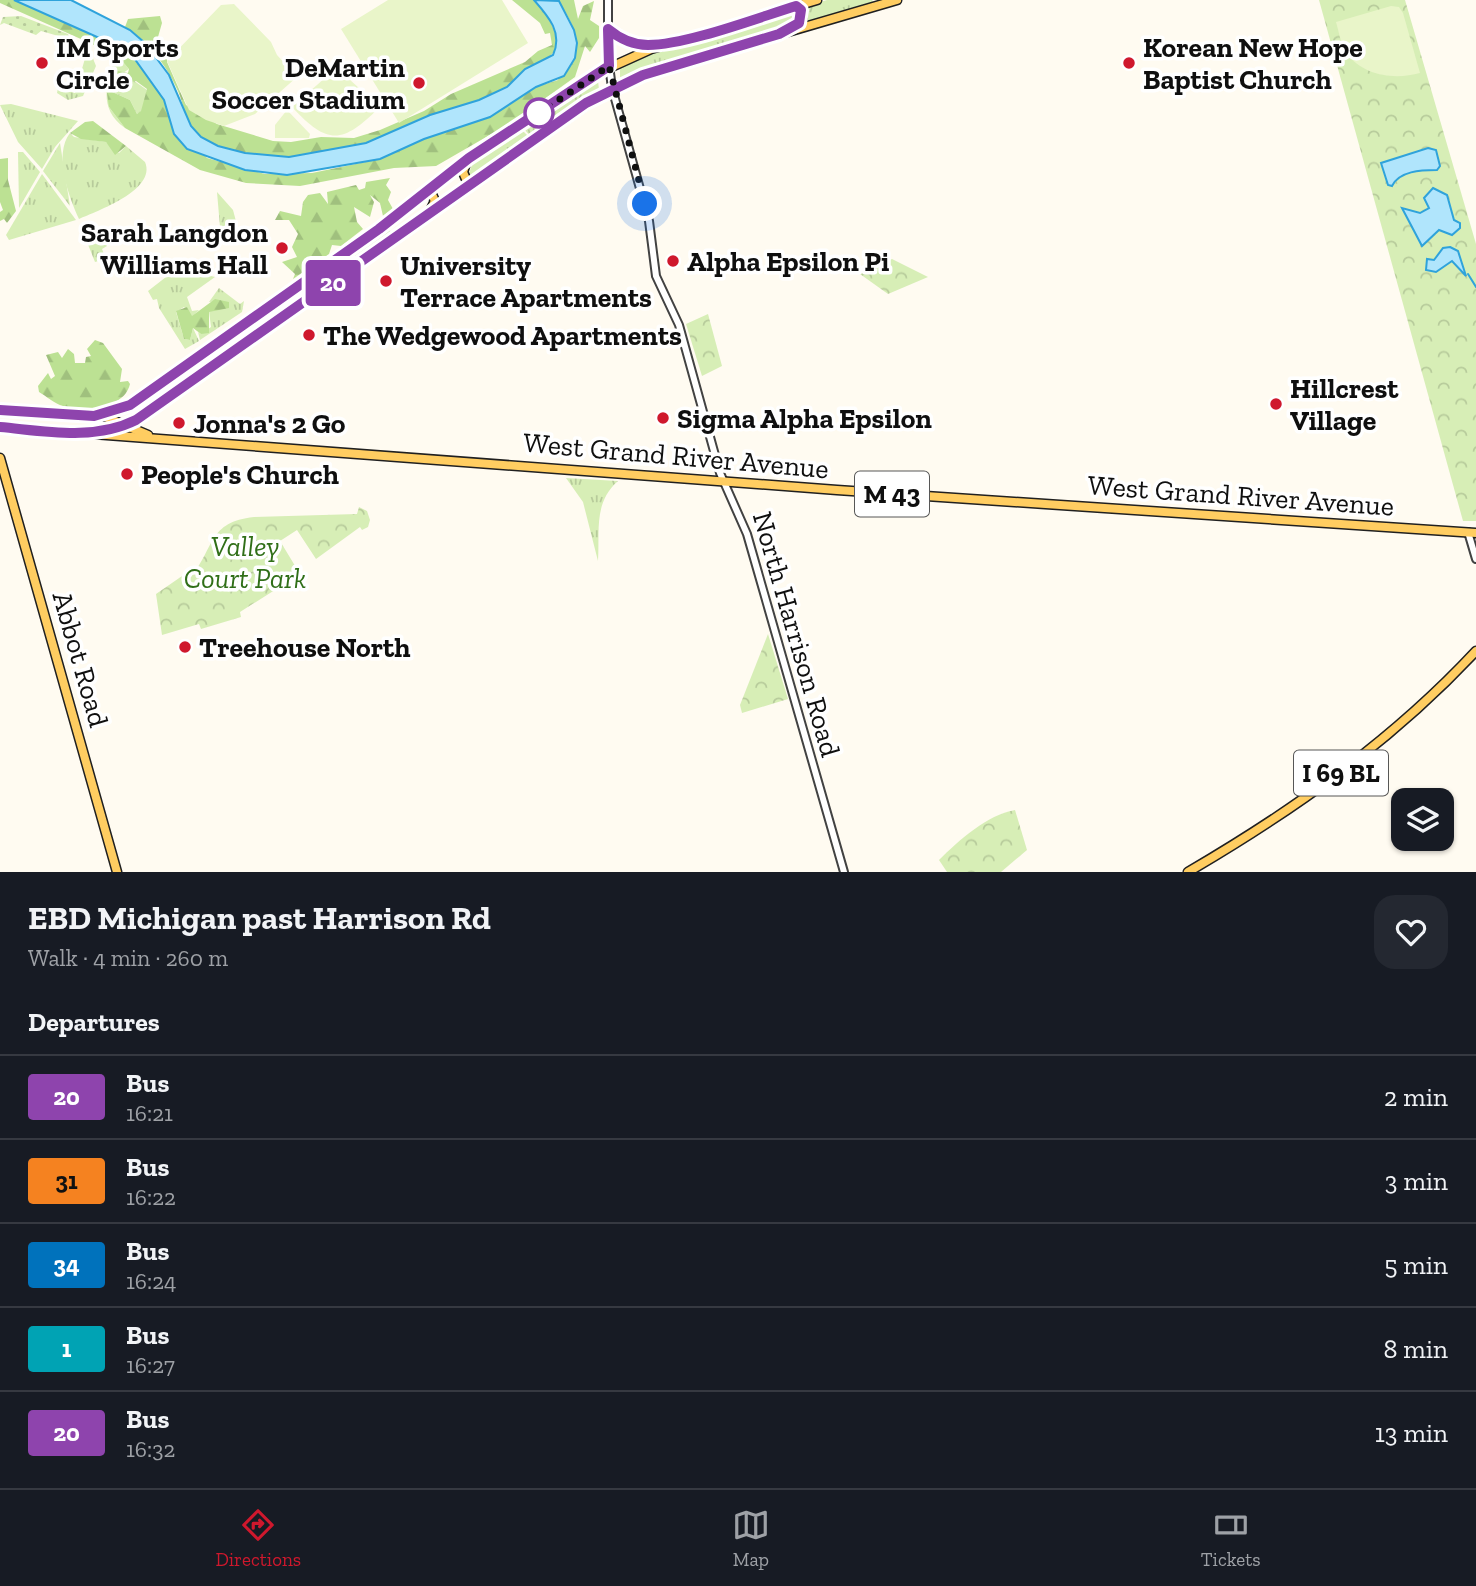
<!DOCTYPE html>
<meta charset="utf-8">
<style>
body{margin:0;font-family:"Zilla Slab",serif;background:#242831;color:#f1f3f6;height:100vh;display:flex;flex-direction:column;font-size:26px;white-space:nowrap}
*{box-sizing:border-box;margin:0}
p{font-size:23px;color:#9ea1a6}
.icon{flex:none;width:38px;height:38px;fill:none;stroke:currentColor;stroke-width:2;stroke-linecap:round;stroke-linejoin:round}
.map{position:relative;height:872px;overflow:hidden}
.side{display:flex;flex-direction:column;background:#171b24;flex:1}
.side>*{flex:none}
.badge{padding:0 14px;border-radius:5px;font-size:24px;line-height:46px}
.tools{position:absolute;left:1391px;top:788px;display:grid;gap:14px}
.tools a{display:grid;place-items:center;width:63px;height:63px;border-radius:14px;background:#171b24;box-shadow:0 2px 5px #0004;font-size:35px}
.you{position:absolute;width:35px;height:35px;margin:-18px;border:5px solid #fff;border-radius:50%;background:#1a73e8;box-shadow:0 0 0 10px #1a73e833}
.map>.badge{position:absolute;translate:-50% -50%;box-shadow:0 0 0 4px #fff}
h2{padding:0 28px;font-size:26px;line-height:63px}
.round{display:grid;place-items:center;flex:none;width:74px;height:74px;border-radius:21px;background:#242831}
.headline{display:flex;align-items:center;justify-content:space-between;height:119px;padding:0 28px}
h1{font-size:33px;font-weight:700;line-height:52px}
ul{padding:0;list-style:none}
li{display:flex;align-items:center;gap:21px;height:84px;padding:0 28px;border-top:2px solid #363941}
li div{flex:1}
li b{display:block;font-size:26px}
li em{font-style:normal}
li .badge{min-width:77px;font-weight:700;text-align:center}
.tab-bar{display:flex;justify-content:space-around;align-items:center;height:98px;border-top:2px solid #363941;background:#171b24;font-size:19px;color:#9ea1a6}
.tab-bar a{display:grid;justify-items:center;gap:4px}
.tab-bar .selected{color:#cf182d}
.map>svg:first-child{display:block}
.grass{fill:url(#grass-tufts)}
.forest{fill:url(#forest-firs)}
.park{fill:url(#park-crowns)}
.garden{fill:url(#garden-dots)}
.pitch{fill:#e9f5c9}
.water{fill:#b0e5fc;stroke:#2fa3db;stroke-width:2}
.lines{fill:none;stroke-linecap:round;stroke-linejoin:round}
.stream{stroke:#2fa3db;stroke-width:2}
.minor-casing{stroke:#424242;stroke-width:10}
.major-casing{stroke:#202020;stroke-width:11}
.minor{stroke:#fff;stroke-width:6}
.major{stroke:#ffcd61;stroke-width:8}
.line-casing{stroke:#fff;stroke-width:16}
.line{stroke:#8e44ad;stroke-width:10}
.walk{stroke:#0f0f0f;stroke-width:7;stroke-dasharray:0 12.6}
.poi-dot{fill:#cf182d;stroke:#fff;stroke-width:2.5}
.stop-dot{fill:#fff;stroke:#8e44ad;stroke-width:3.5}
.labels{text-anchor:middle;stroke-width:7;stroke-linejoin:round;paint-order:stroke}
.shield{fill:#fff;stroke:#575757;stroke-width:2}
.shield-label{font-size:26px;font-weight:bold;fill:#0f0f0f}
.poi-label{font-size:28px;font-weight:bold;fill:#0f0f0f;stroke:#fff;text-anchor:start}
.street-label{font-size:28px;fill:#0f0f0f;stroke:#fff}
.park-label{font-size:28px;font-style:italic;fill:#306f18;stroke:#fff}
</style>
<div class="map">
<svg width="1476" height="872" viewBox="0 0 1476 872">
<defs>
<pattern id="grass-tufts" width="24" height="20" patternUnits="userSpaceOnUse" patternTransform="scale(1.75)"><rect width="24" height="20" fill="#d7eeb6"/><path d="M3 7l-1-3M5 7V3M7 7l1-3M15 17l-1-3M17 17v-4M19 17l1-3" fill="none" stroke="#b7cb9b"/></pattern>
<pattern id="forest-firs" width="22" height="20" patternUnits="userSpaceOnUse" patternTransform="scale(1.75)"><rect width="22" height="20" fill="#bce193"/><path d="M5 1l3.5 6h-7zM16 11l3.5 6h-7z" fill="#a0c07e"/></pattern>
<pattern id="park-crowns" width="20" height="18" patternUnits="userSpaceOnUse" patternTransform="scale(1.75)"><rect width="20" height="18" fill="#d7eeb6"/><path d="M2 6a3 3 0 1 1 6 0M12 15a3 3 0 1 1 6 0" fill="none" stroke="#b7cb9b"/></pattern>
<pattern id="garden-dots" width="8" height="8" patternUnits="userSpaceOnUse" patternTransform="scale(1.75)"><rect width="8" height="8" fill="#d7eeb6"/><path d="M2 2h.1M6 6h.1" fill="none" stroke="#b7cb9b" stroke-width="1.8" stroke-linecap="round"/></pattern>
</defs>
<rect width="100%" height="100%" fill="#fffbf1"/>
<g class="grass">
<polygon points="827,0 872,0 874,3 805,23 804,7"/>
<polygon points="795,11 797,19 790,25 712,47 620,80 620,67 642,55"/>
<polygon points="73,49 90,51 96,66 83,96 68,100 57,93 58,88 75,93 86,55"/>
<path d="M116,54L129,69L123,73L147,90L142,111L137,114L130,100L110,91L109,107L125,128C97,108 107,82 116,54Z"/>
<polygon points="598,80 599,90 531,137 525,130"/>
<polygon points="11,104 78,121 55,147 42,169 18,142 0,105"/>
<polygon points="523,131 530,138 480,173 473,176 469,174 472,164"/>
<path d="M70,133L74,137L106,142L119,153L126,146L145,162C157,190 97,211 79,219C69,197 53,155 70,133Z"/>
<polygon points="60,143 70,206 43,171"/>
<polygon points="18,152 23,152 40,172 19,208"/>
<polygon points="42,174 76,220 9,240 6,235"/>
<polygon points="217,192 233,210 237,225 230,232 220,227"/>
<polygon points="110,227 119,240 113,234 104,239 107,246 102,249 106,259 95,262 85,237"/>
<polygon points="389,229 391,232 278,316 274,312 380,232 382,234"/>
<polygon points="180,266 194,266 195,272 215,277 187,297 192,311 199,310 192,317 184,307 176,312 184,339 190,340 193,328 199,341 185,349 159,308 157,299 153,300 148,291 166,277 180,273"/>
<polygon points="219,288 240,304 244,301 242,312 200,340 198,332 201,334 211,327 209,311 222,301 209,302"/>
<polygon points="194,364 199,372 135,417 129,411"/>
<path d="M566,478L618,481C593,503 600,532 598,561L583,502Z"/>
</g>
<g class="forest">
<polygon points="0,0 14,0 97,37 104,40 101,48 0,3"/>
<path d="M512,0H534L547,15L559,41C553,61 540,60 525,71C518,75 513,83 505,88C482,101 456,107 431,115C409,122 389,135 368,143C324,158 242,166 202,137C188,127 185,112 180,96C170,70 149,41 125,27L128,19L160,16L162,23L158,37L167,45V62L186,105L217,124L273,141L291,142L321,137L354,138L380,130L424,111L451,94L525,62L538,51L552,45L550,33L545,34L540,23Z"/>
<path d="M558,0H574L578,19L583,6L594,1L590,20L599,26V38L590,52L585,46L575,77L512,122L436,166L394,168L300,186L246,183L200,170L125,128L109,107L107,93L110,91L130,100L137,114L141,111L147,89L136,81L115,86L113,75L118,71L128,73L129,69L116,54L118,48L142,66L164,100L169,115L207,158L265,174L312,173L380,159L424,139L490,117L536,87L558,80C578,41 583,39 558,0Z"/>
<polygon points="93,121 126,146 115,155 106,142 81,139 70,133 85,122"/>
<polygon points="8,158 8,180 16,211 7,223 4,219 0,221 0,212 3,210 0,202 0,159"/>
<polygon points="390,178 386,185 391,192 388,200 393,209 383,216 380,203 370,195 374,202 370,217 354,207 357,222 363,229 341,246 332,245 329,254 293,279 295,274 282,262 297,257 292,247 298,234 289,220 275,220 280,211 301,216 303,202 308,195 320,193 328,204 327,192 356,185 359,190 365,188 366,182"/>
<polygon points="215,299 229,302 229,308 209,312 209,333 201,334 193,328 190,340 184,339 176,311 187,307 192,316"/>
<path d="M95,340L103,343L122,369L120,382L128,381L130,384C124,410 83,411 63,406C55,404 46,396 39,392L38,386L48,373L51,379L55,376L46,355L58,352L62,358L68,349L74,354L75,363H85L86,357L91,356L87,349Z"/>
</g>
<g class="park">
<polygon points="1319,0 1405,0 1476,244 1476,521 1463,521"/>
<polygon points="892,259 928,277 888,294 860,274"/>
<polygon points="708,314 722,366 702,376 686,324"/>
<path d="M359,507L367,511L370,520L368,527L362,530L360,527L316,559L297,530L280,541L300,574L240,612L241,617L201,629L199,624L162,635L156,594L185,574L191,577C215,547 208,522 254,517L357,514Z"/>
<polygon points="768,634 788,699 742,713 740,705"/>
<path d="M1015,810L1027,850L1001,872H947L939,860C959,840 987,815 1015,810Z"/>
</g>
<polygon class="garden" points="21,16 68,34 74,47 61,42 62,37 41,31 36,35 4,23 0,25 3,17"/>
<g class="pitch">
<polygon points="388,0 502,0 528,43 399,123 341,29"/>
<polygon points="234,4 271,42 277,55 297,77 255,114 224,126 206,120 189,110 167,61 221,5"/>
<path d="M1391,6L1399,7L1403,13L1420,73C1395,80 1364,76 1347,54C1341,46 1339,32 1336,22Z"/>
<path d="M334,70H339L380,107C343,143 329,147 292,107Z"/>
<polygon points="287,110 310,134 309,138 275,138 275,125"/>
</g>
<g class="water">
<path d="M14,0H71L130,30L145,43L169,75L191,126L201,137L218,146L245,153L289,157L366,143L430,115L479,100L507,87L525,69L553,55C563,33 549,17 534,0L559,1L574,30L577,43L575,58L564,76L536,87L490,117L424,139L380,159L287,175L245,170L187,149L174,134L164,100L134,58L97,37Z"/>
<path d="M1428,148L1436,150L1440,166L1437,170C1421,170 1399,171 1392,186L1388,185L1381,163Z"/>
<polygon points="1433,188 1447,195 1454,220 1460,223 1460,228 1452,235 1439,230 1422,246 1402,208 1420,213 1429,208 1424,198"/>
<polygon points="1450,247 1458,251 1466,276 1452,261 1436,272 1426,270 1427,259 1434,260 1443,248"/>
</g>
<g class="lines">
<polyline class="stream" points="1468,274 1476,287"/>
<defs>
<g id="minor">
<polyline points="608,0 608,58 612,88 649,221 656,276 679,325 720,473 747,534 844,872"/>
<polyline points="608,29 632,43 657,44"/>
<polyline points="1468,532 1476,559"/>
</g>
<g id="major">
<polyline points="792,28 802,18 801,10 796,6"/>
<polyline points="467,160 463,172 469,186"/>
<polyline points="429,213 435,201 429,188"/>
<polyline points="0,410 103,416 148,435"/>
<polyline points="94,416 114,412 134,402 379,229 469,158 598,73 651,49 817,0"/>
<polyline points="0,427 837,490 1476,533"/>
<polyline points="100,432 128,424 152,409 602,94 654,71 897,0"/>
<polyline points="0,458 117,872"/>
<path d="M1188,872C1294,810 1392,741 1476,651"/>
</g>
</defs>
<use href="#minor" class="minor-casing"/>
<use href="#major" class="major-casing"/>
<use href="#minor" class="minor"/>
<use href="#major" class="major"/>
</g>
<g class="lines">
<defs>
<path id="line" d="M0,410L94,416L130,405L379,229L469,158L609,66L608,29C620,39 633,45 648,45C686,45 757,18 796,6L801,10L799,23L779,34L643,75L586,103L136,420C94,441 45,431 0,427"/>
</defs>
<use href="#line" class="line-casing"/>
<use href="#line" class="line"/>
<polyline class="walk" points="539,113 609,66 645,204"/>
</g>
<g class="poi-dot">
<circle cx="42" cy="63" r="7"/>
<circle cx="1129" cy="63" r="7"/>
<circle cx="419" cy="83" r="7"/>
<circle cx="282" cy="248" r="7"/>
<circle cx="673" cy="261" r="7"/>
<circle cx="386" cy="281" r="7"/>
<circle cx="309" cy="335" r="7"/>
<circle cx="1276" cy="404" r="7"/>
<circle cx="663" cy="418" r="7"/>
<circle cx="179" cy="423" r="7"/>
<circle cx="127" cy="474" r="7"/>
<circle cx="185" cy="647" r="7"/>
</g>
<circle class="stop-dot" cx="539" cy="113" r="14"/>
<g class="labels">
<g class="shield">
<rect x="855" y="471.5" width="74" height="45" rx="5"/>
<rect x="1294" y="750.5" width="94" height="45" rx="5"/>
</g>
<g class="shield-label">
<text x="892" y="503">M 43</text>
<text x="1341" y="782">I 69 BL</text>
</g>
<g class="poi-label">
<text x="56" y="57">IM Sports<tspan x="56" dy="32">Circle</tspan></text>
<text x="1143" y="57">Korean New Hope<tspan x="1143" dy="32">Baptist Church</tspan></text>
<text x="405" y="77" text-anchor="end">DeMartin<tspan x="405" dy="32">Soccer Stadium</tspan></text>
<text x="268" y="242" text-anchor="end">Sarah Langdon<tspan x="268" dy="32">Williams Hall</tspan></text>
<text x="687" y="271">Alpha Epsilon Pi</text>
<text x="400" y="275">University<tspan x="400" dy="32">Terrace Apartments</tspan></text>
<text x="323" y="345">The Wedgewood Apartments</text>
<text x="1290" y="398">Hillcrest<tspan x="1290" dy="32">Village</tspan></text>
<text x="677" y="428">Sigma Alpha Epsilon</text>
<text x="193" y="433">Jonna's 2 Go</text>
<text x="141" y="484">People's Church</text>
<text x="199" y="657">Treehouse North</text>
</g>
<g class="street-label">
<text transform="translate(676 455) rotate(5)" y="10">West Grand River Avenue</text>
<text transform="translate(1241 495) rotate(4)" y="10">West Grand River Avenue</text>
<text transform="translate(797 634) rotate(74)" y="10">North Harrison Road</text>
<text transform="translate(81 659) rotate(74)" y="10">Abbot Road</text>
</g>
<g class="park-label">
<text x="245" y="556">Valley<tspan x="245" dy="32">Court Park</tspan></text>
</g>
</g>
</svg>
<div class="tools">
<a><svg class="icon" aria-label="layers" viewBox="0 0 24 24"><path d="M12 4l9 5-9 5-9-5zM3 14l9 5 9-5"/></svg></a>
</div>
<div class="you" style="left:645px;top:204px"></div>
<b class="badge" style="left:333px;top:283px;background:#8e44ad;color:#fff">20</b>
</div>
<section class="side">
<div class="headline"><div><h1>EBD Michigan past Harrison Rd</h1><p>Walk · 4 min · 260 m</p></div><a class="round"><svg class="icon" aria-label="heart" viewBox="0 0 24 24"><path d="M12 20l-8-8c-3-5 5-10 8-4 3-6 11-1 8 4z"/></svg></a></div>
<h2>Departures</h2>
<ul>
<li><span class="badge" style="background:#8e44ad;color:#fff">20</span><div><b>Bus</b><p>16:21</p></div><em>2 min</em></li>
<li><span class="badge" style="background:#f58220;color:#111">31</span><div><b>Bus</b><p>16:22</p></div><em>3 min</em></li>
<li><span class="badge" style="background:#0072bc;color:#fff">34</span><div><b>Bus</b><p>16:24</p></div><em>5 min</em></li>
<li><span class="badge" style="background:#00a3b4;color:#fff">1</span><div><b>Bus</b><p>16:27</p></div><em>8 min</em></li>
<li><span class="badge" style="background:#8e44ad;color:#fff">20</span><div><b>Bus</b><p>16:32</p></div><em>13 min</em></li>
</ul>
</section>
<nav class="tab-bar">
<a class="selected"><svg class="icon" aria-label="directions" viewBox="0 0 24 24"><path d="M12 3l9 9-9 9-9-9zM9 14v-3h6M13 9l2 2-2 2"/></svg>Directions</a>
<a><svg class="icon" aria-label="map" viewBox="0 0 24 24"><path d="M3 6l6-2 6 2 6-2v14l-6 2-6-2-6 2zM9 4v14M15 6v14"/></svg>Map</a>
<a><svg class="icon" aria-label="tickets" viewBox="0 0 24 24"><path d="M3 7h18v10H3zM15 7v10"/></svg>Tickets</a>
</nav>
